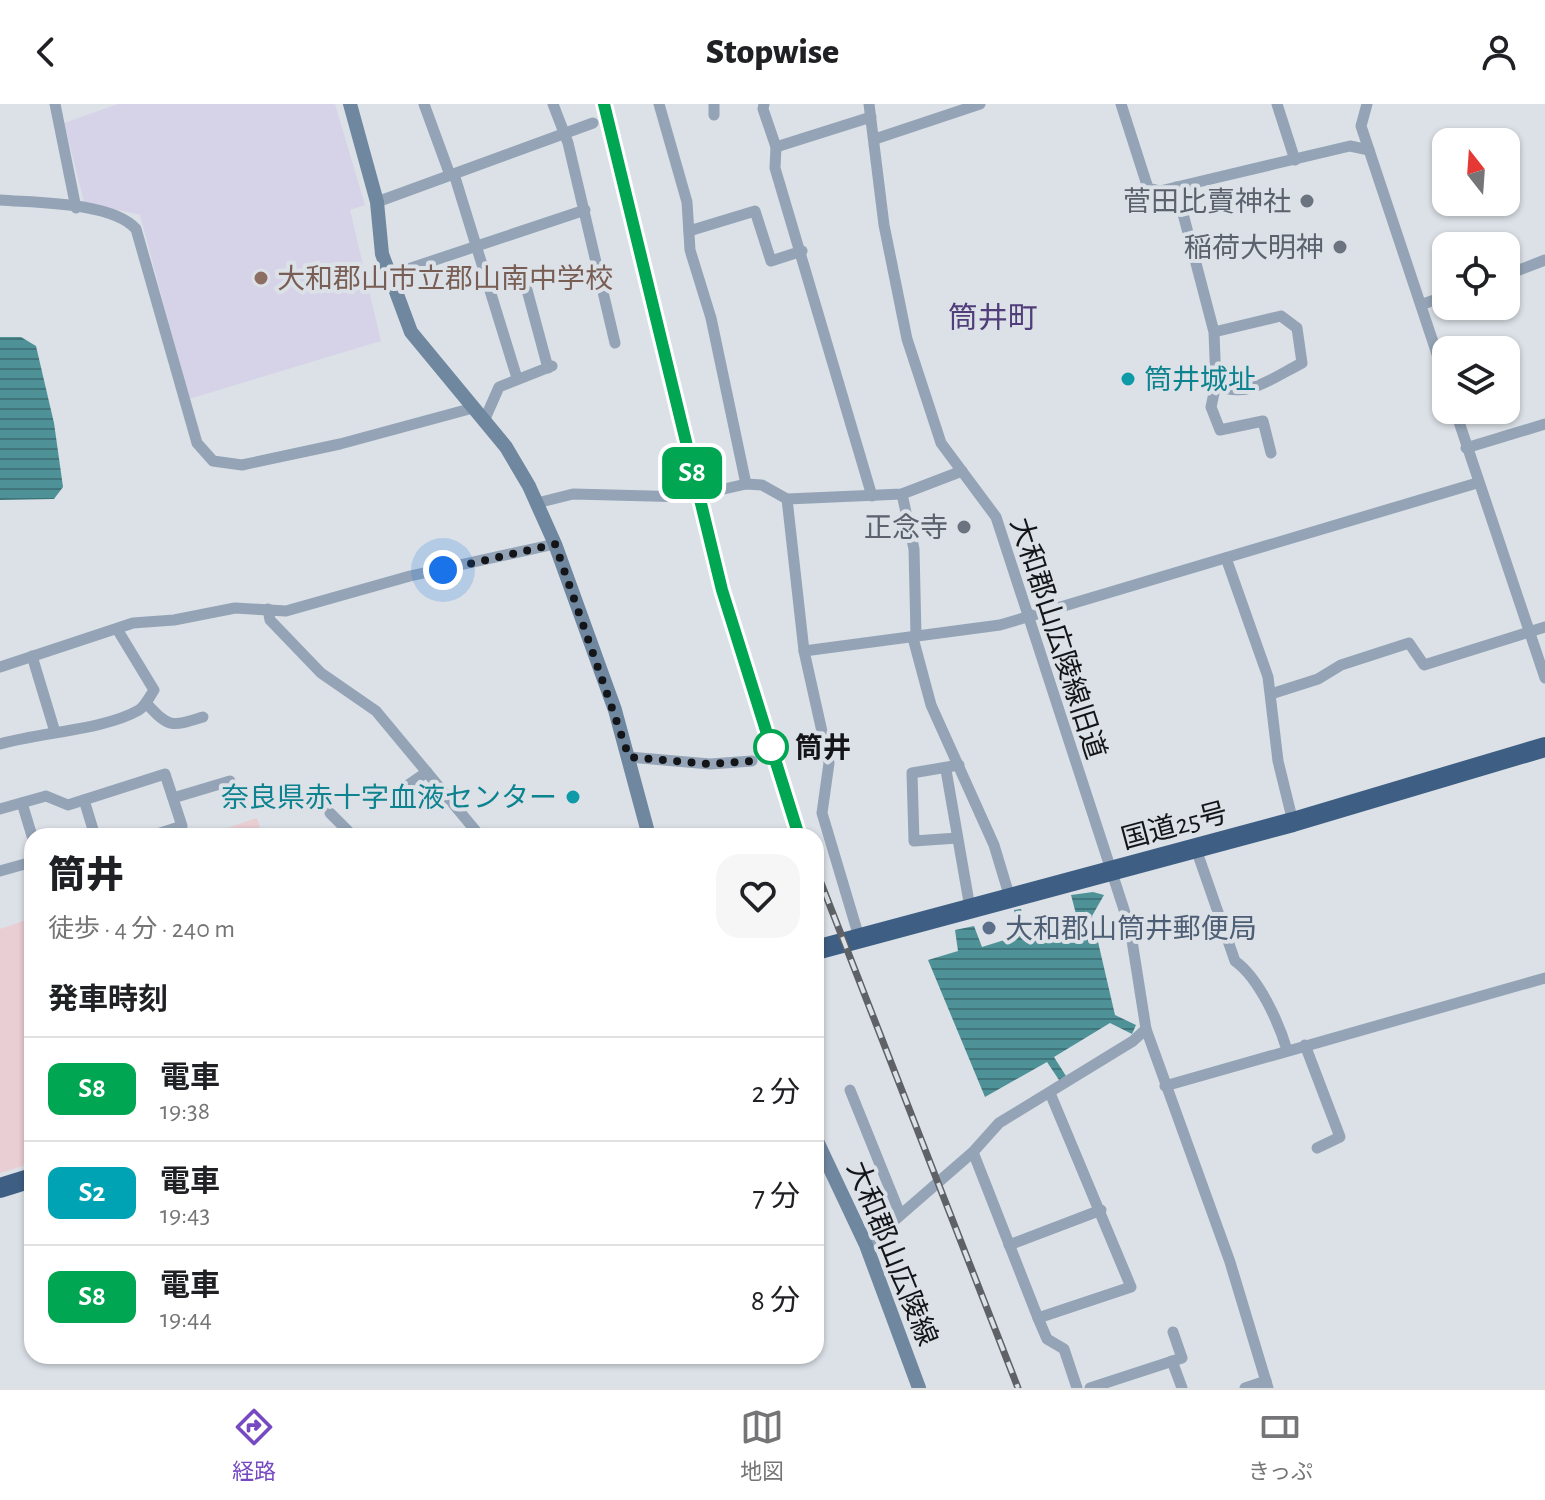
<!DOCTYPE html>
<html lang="ja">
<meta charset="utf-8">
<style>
body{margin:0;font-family:"Alegreya Sans","Noto Sans JP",sans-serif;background:#f6f6f6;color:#202124;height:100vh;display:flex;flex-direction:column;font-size:30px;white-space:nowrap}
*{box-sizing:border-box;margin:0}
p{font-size:26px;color:#757577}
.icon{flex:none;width:44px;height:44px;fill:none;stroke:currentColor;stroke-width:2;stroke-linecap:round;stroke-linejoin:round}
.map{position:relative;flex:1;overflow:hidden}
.side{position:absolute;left:24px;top:724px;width:800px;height:536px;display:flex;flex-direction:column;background:#fff;border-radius:24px;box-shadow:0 2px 6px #0004}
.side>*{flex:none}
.badge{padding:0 16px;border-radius:12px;font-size:28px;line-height:52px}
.needle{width:52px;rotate:343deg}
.tools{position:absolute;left:1432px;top:24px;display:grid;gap:16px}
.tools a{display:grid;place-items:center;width:88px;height:88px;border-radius:16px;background:#fff;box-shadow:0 2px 6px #0004;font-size:40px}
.you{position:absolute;width:40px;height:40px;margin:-20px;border:6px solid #fff;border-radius:50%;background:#1a73e8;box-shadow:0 0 0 12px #1a73e833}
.map>.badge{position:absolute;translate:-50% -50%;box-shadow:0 0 0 4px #fff}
h2{padding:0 24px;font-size:30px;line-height:72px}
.round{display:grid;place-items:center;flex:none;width:84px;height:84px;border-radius:24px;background:#f6f6f6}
.headline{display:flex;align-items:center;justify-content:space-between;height:136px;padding:0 24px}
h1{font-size:38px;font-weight:800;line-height:60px}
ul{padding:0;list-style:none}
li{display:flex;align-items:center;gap:24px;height:104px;padding:0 24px;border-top:2px solid #e0e0e0}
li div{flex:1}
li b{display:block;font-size:30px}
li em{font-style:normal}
li .badge{min-width:88px;font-weight:700;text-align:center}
header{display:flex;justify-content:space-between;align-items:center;height:104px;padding:0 24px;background:#fff;font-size:36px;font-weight:800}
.tabs{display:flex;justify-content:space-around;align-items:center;height:112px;border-top:2px solid #e0e0e0;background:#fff;font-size:22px;color:#757577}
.tabs a{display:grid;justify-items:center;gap:4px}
.tabs .on{color:#7649c2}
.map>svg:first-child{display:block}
.commercial{fill:#e9ced3}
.education{fill:#d6d3e9}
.water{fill:url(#water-rules)}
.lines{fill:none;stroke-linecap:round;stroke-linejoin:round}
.street{stroke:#94a4b6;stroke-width:11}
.secondary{stroke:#7087a0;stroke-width:14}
.highway{stroke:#3e5f83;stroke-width:20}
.rail-casing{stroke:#5e6166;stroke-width:7}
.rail{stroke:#dbe1e7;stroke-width:4;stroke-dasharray:12;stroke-linecap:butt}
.line-casing{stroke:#fff;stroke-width:18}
.line{stroke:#00a651;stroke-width:12}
.walk{stroke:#131518;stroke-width:8;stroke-dasharray:0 14.4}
.worship-dot{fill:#6b7280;stroke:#dbe1e7;stroke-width:3}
.education-dot{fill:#8d6e63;stroke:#dbe1e7;stroke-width:3}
.culture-dot{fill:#0f9aa8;stroke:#dbe1e7;stroke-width:3}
.stop-dot{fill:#fff;stroke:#00a651;stroke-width:4}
.service-dot{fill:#5c6f8a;stroke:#dbe1e7;stroke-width:3}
.labels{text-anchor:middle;stroke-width:8;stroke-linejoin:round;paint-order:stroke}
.worship-label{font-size:28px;fill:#5b616d;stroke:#dbe1e7;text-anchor:end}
.education-label{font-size:28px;fill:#785e54;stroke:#dbe1e7;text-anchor:start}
.culture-label{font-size:28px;fill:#0d838f;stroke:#dbe1e7;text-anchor:start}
.street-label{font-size:28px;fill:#131518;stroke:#dbe1e7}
.stop-label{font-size:28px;font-weight:bold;fill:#131518;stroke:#dbe1e7;text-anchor:start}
.service-label{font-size:28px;fill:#4e5e75;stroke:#dbe1e7;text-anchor:start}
.neighbourhood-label{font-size:30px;fill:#503d79;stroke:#dbe1e7}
</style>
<header><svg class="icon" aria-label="back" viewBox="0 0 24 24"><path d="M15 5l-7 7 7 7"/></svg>Stopwise<svg class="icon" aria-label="person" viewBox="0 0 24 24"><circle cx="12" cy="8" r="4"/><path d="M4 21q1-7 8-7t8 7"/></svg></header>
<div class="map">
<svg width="1545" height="1284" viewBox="0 0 1545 1284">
<defs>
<pattern id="water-rules" width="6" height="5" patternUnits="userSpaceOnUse" patternTransform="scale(2)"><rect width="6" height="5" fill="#4e9298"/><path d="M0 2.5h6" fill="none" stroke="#40767b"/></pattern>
</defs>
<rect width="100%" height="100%" fill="#dbe1e7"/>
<g class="commercial">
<polygon points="257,714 263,732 204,732"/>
<polygon points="32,814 32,1059 0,1069 0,825"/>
</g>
<polygon class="education" points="118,0 335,0 365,101 350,106 381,237 189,295 140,111 84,98 64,19"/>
<g class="water">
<polygon points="0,233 21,233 36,242 54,319 63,383 54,395 0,396"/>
<polygon points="1093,788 1104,791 1092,812 1115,911 1136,921 1132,930 1110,919 1054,953 1066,972 1059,976 1047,958 985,993 928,856 958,847 955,826 974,822 982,843 1020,831 1014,806 1021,805 1029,832 1062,823 1060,816 1076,810 1071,791"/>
</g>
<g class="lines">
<g class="street">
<polyline points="55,0 76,104"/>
<polyline points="424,0 450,71"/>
<polyline points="553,0 568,39 615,239"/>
<polyline points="659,0 687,98 690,146 711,214 746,380"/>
<polyline points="714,0 714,11"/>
<polyline points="764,0 763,5 776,43 775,64 872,392"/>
<polyline points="869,0 884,121 907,235 941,339 996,413 1130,824 1146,925 1230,1158 1268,1284"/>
<polyline points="1121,0 1148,84 1160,87 1350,42 1369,46"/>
<polyline points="1277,0 1295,56"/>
<polyline points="1367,0 1361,22 1446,277"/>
<polyline points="875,35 980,0"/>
<polyline points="776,43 871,13"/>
<polyline points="454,70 517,274"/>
<path d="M1176,83L1214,228L1216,280C1245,297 1274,273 1302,259L1297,224L1281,212L1214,228"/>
<path d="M0,96C36,99 112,98 136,125L197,339L213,357L242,361L340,340L473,304"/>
<polyline points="377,98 593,19"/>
<polyline points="689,127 755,107 771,157 802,147"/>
<polyline points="390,171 585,106"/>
<polyline points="1506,171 1545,156"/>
<polyline points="527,186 548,264"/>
<polyline points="1423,200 1446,192"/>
<polyline points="1216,280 1211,303 1220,326 1263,317 1271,349"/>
<polyline points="1455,306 1545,574"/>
<polyline points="484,317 499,283 552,262"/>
<polyline points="1466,344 1545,320"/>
<polyline points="902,390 914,445 916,532"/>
<polyline points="787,395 804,547 829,659 822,709 859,833"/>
<polyline points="537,399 573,390 689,393 746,380 762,381 787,395 902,390 962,367"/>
<polyline points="1226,454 1268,573 1278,657 1293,718"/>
<polyline points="268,505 270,516 321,569 376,607 480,732"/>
<polyline points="913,534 931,601 994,741 1010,794"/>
<polyline points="804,547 1000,521 1477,379"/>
<polyline points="32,552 55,628"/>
<polyline points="0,563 133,519 174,516 235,504 286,507 410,472 555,440"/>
<polyline points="1271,590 1318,575 1341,561 1409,539 1424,561 1545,523"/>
<path d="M146,599C169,624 171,623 203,613"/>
<path d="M0,640C41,628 104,626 139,606C145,602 150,592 154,586L117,525"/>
<polyline points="629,653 710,660 752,657"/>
<polyline points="946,666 970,804"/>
<polyline points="173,694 230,677"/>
<polyline points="389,694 427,668"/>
<polyline points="84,696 95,732"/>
<polyline points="22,699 32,732"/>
<polyline points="0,705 46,692 68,701 165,670 182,722 154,731 127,732"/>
<polyline points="330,709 353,732"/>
<polyline points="957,734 914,737 912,669 959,661"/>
<path d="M1196,745L1235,857C1259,874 1279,919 1287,946"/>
<polyline points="0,767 32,758"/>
<polyline points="1305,941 1340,1033 1317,1044"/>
<polyline points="1165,982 1545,874"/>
<polyline points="850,986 900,1110"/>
<polyline points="973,1048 1038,1214 1047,1235 1064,1245 1077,1284"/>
<polyline points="866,1141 973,1048 999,1019 1133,937 1146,925"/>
<polyline points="1009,1141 1101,1106"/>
<polyline points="1038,1214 1131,1183 1050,989"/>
<polyline points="1172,1257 1182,1284"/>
<polyline points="1090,1284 1182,1254 1173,1228"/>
<polyline points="1245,1284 1266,1277"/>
</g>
<g class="secondary">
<polyline points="350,0 377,98 382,150 411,228 506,343 529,382 555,440 615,606 649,732"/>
<polyline points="816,1035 866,1141 919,1284"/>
</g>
<g class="highway">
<polyline points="816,846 1293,718 1545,643"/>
<polyline points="0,1084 32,1074"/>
</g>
<defs>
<g id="rail">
<polyline points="604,0 722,486 799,732"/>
<polyline points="816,766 1018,1284"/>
</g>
</defs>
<use href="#rail" class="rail-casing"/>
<use href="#rail" class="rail"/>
</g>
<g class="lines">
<defs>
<polyline id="line" points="604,0 722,486 799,732"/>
</defs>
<use href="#line" class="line-casing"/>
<use href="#line" class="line"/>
<polyline class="walk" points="443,466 555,440 629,653 710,660 752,657 771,643"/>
</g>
<g class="worship-dot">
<circle cx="1307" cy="97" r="8"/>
<circle cx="1340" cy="143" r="8"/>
<circle cx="964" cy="423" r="8"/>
</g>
<circle class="education-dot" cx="261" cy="174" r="8"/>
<g class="culture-dot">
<circle cx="1128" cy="275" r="8"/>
<circle cx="573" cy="693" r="8"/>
</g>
<circle class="stop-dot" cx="771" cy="643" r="16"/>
<circle class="service-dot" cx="989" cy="824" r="8"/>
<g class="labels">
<g class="worship-label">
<text x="1291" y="107">菅田比賣神社</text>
<text x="1324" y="153">稲荷大明神</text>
<text x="948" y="433">正念寺</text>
</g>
<g class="education-label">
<text x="277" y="184">大和郡山市立郡山南中学校</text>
</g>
<g class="culture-label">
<text x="1144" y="285">筒井城址</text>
<text x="557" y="703" text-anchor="end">奈良県赤十字血液センター</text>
</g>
<g class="street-label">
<text transform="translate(1059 534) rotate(72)" y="10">大和郡山広陵線旧道</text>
<text transform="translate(1174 721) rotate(-15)" y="10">国道25号</text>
<text transform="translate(893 1149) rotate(68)" y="10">大和郡山広陵線</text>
</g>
<g class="stop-label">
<text x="795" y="653">筒井</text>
</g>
<g class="service-label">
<text x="1005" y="834">大和郡山筒井郵便局</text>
</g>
<g class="neighbourhood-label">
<text x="993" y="224">筒井町</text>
</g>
</g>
</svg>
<div class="tools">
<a><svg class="needle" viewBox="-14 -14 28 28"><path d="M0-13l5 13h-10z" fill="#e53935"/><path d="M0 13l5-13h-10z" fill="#757577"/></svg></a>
<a><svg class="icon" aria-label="locate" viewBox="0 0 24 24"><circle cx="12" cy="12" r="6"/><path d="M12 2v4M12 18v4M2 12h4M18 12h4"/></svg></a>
<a><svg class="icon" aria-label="layers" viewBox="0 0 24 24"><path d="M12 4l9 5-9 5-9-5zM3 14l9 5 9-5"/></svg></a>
</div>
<div class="you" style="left:443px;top:466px"></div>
<b class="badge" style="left:692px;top:369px;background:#00a651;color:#fff">S8</b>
<section class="side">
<div class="headline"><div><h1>筒井</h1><p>徒歩 · 4 分 · 240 m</p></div><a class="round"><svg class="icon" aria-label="heart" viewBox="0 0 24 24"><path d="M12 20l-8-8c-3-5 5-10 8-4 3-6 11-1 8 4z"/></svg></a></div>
<h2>発車時刻</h2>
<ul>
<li><span class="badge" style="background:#00a651;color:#fff">S8</span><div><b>電車</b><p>19:38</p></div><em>2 分</em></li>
<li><span class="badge" style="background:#00a3b4;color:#fff">S2</span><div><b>電車</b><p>19:43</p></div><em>7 分</em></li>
<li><span class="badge" style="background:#00a651;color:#fff">S8</span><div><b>電車</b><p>19:44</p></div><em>8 分</em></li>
</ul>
</section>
</div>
<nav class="tabs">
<a class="on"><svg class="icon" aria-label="directions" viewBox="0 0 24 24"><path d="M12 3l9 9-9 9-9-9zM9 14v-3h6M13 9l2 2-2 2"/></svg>経路</a>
<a><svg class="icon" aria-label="map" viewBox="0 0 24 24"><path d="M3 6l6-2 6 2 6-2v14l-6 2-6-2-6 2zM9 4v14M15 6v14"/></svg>地図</a>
<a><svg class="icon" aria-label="tickets" viewBox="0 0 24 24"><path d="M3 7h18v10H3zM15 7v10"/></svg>きっぷ</a>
</nav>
